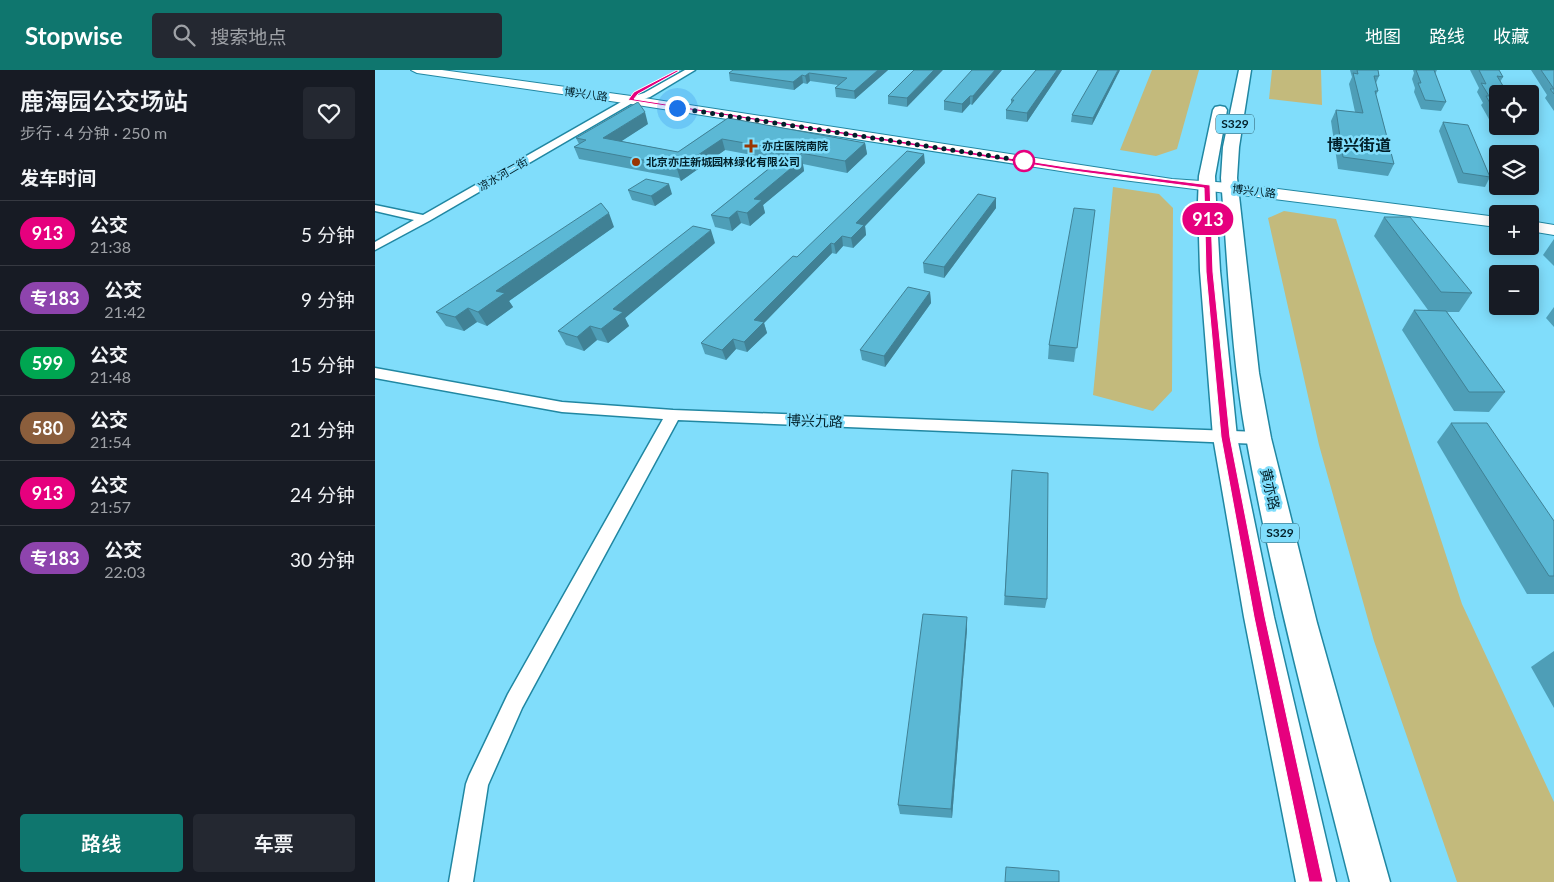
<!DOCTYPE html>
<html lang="zh">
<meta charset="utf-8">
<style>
body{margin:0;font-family:Lato,"Noto Sans SC",sans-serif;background:#242831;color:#f1f3f6;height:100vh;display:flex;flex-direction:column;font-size:19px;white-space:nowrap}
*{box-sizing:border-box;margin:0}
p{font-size:16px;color:#9ea1a6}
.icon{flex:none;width:28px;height:28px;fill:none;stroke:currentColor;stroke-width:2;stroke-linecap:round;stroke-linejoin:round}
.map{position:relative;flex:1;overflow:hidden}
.side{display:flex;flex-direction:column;background:#171b24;width:375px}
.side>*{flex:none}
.badge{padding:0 10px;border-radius:16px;font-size:18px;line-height:32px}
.tools{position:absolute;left:1114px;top:15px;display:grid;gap:10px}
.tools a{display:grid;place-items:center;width:50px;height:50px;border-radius:5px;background:#171b24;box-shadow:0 2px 12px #0003;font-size:25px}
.you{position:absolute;width:25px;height:25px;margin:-12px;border:4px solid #fff;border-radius:50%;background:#1a73e8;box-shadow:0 0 0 8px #1a73e833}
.map>.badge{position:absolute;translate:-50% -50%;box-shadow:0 0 0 2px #fff}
h2{padding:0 20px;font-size:19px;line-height:45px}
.round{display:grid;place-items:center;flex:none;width:52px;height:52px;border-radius:5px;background:#242831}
.head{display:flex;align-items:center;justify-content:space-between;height:85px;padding:0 20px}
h1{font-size:24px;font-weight:600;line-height:38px}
.primary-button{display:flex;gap:10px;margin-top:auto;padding:10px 20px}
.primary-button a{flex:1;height:58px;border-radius:5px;background:#0f766e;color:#fff;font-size:20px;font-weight:600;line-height:58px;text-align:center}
.primary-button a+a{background:#242831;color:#f1f3f6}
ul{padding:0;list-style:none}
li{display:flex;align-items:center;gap:15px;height:65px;padding:0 20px;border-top:1px solid #363941}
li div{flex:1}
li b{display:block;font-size:19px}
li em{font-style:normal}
li .badge{min-width:55px;font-weight:700;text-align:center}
header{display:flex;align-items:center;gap:30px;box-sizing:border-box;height:70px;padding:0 25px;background:#0f766e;color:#fff}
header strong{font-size:24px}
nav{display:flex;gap:28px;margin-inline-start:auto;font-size:18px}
.search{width:350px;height:45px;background:#242831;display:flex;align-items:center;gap:12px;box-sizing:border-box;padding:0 18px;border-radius:5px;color:#9ea1a6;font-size:19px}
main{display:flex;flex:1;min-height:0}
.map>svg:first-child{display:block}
.green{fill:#c3ba7c}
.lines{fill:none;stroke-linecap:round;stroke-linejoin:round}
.street-casing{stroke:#2087a2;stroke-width:3}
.secondary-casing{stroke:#2087a2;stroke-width:2}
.primary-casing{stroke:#2087a2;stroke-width:3}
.street{fill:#fff;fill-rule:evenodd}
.secondary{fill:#fff;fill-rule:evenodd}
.primary{fill:#fff;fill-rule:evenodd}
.wall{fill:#4e9eb7}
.shaded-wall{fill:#408195}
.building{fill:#5bb8d5;stroke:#408195}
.line{fill:#e6007e;stroke:#fff}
.walk{stroke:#022029;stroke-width:5;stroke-dasharray:0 9}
.poi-dot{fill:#993501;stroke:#80ddfb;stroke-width:2}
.stop-dot{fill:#fff;stroke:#e6007e;stroke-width:2.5}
.labels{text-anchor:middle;stroke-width:5;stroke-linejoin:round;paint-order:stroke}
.far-street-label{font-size:11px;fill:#022029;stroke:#80ddfb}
.far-poi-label{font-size:11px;font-weight:bold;fill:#022029;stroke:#80ddfb;text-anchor:start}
.shield{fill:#80ddfb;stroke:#285968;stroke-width:1}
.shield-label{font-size:12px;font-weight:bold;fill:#022029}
.street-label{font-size:14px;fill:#022029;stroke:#80ddfb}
.far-district-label{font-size:16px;font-weight:bold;fill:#022029;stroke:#80ddfb}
</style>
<header>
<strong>Stopwise</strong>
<div class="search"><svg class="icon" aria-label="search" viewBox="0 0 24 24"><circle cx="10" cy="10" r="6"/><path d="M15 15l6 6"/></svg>搜索地点</div>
<nav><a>地图</a><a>路线</a><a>收藏</a></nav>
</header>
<main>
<section class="side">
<div class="head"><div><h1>鹿海园公交场站</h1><p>步行 · 4 分钟 · 250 m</p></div><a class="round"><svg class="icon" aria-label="heart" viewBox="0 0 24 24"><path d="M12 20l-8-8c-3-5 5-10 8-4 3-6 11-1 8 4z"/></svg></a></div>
<h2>发车时间</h2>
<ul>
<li><span class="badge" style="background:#e6007e;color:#fff">913</span><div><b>公交</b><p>21:38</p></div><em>5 分钟</em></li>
<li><span class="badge" style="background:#8e44ad;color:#fff">专183</span><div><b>公交</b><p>21:42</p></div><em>9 分钟</em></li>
<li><span class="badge" style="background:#00a651;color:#fff">599</span><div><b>公交</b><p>21:48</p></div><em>15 分钟</em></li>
<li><span class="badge" style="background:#8b5e3c;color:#fff">580</span><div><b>公交</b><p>21:54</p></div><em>21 分钟</em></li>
<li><span class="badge" style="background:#e6007e;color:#fff">913</span><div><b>公交</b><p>21:57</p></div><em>24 分钟</em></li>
<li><span class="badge" style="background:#8e44ad;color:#fff">专183</span><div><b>公交</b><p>22:03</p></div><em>30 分钟</em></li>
</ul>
<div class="primary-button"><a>路线</a><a>车票</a></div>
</section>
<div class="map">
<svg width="1179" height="812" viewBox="0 0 1179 812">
<rect width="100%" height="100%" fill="#80ddfb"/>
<g class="green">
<polygon points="777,0 824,0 802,79 781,86 745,80"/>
<polygon points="897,0 946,0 947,35 894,29"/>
<polygon points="738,117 784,124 798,138 797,321 778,341 718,325"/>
<polygon points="909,141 961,149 1087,534 1179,732 1179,812 1082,812 999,571 944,375 893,148"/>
</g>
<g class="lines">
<defs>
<g id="street">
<polygon points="310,0 320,0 275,27 259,32 54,151 0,180 0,172 39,150 0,141 0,135 48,145 253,28 269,23"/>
<polygon points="0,298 187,332 298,340 884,362 889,364 892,368 889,372 884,374 303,350 147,638 113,715 98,812 74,812 91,714 94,706 133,624 288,349 187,342 0,308"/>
</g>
<g id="secondary">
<polygon points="36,0 67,0 256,26 797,109 855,113 1122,147 1122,157 724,107 256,34 42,3"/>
<polygon points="1155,151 1179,155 1179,165 1155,161"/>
</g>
<g id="primary">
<path d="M864,0H876L864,77L862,108L884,303L896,368L942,553L1015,812H975C938,665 898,517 871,367C856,282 853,194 846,108L848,77Z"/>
<polygon points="845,36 850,37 852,40 840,106 841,131 845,201 862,367 899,547 961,812 921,812 869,547 838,367 825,201 823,131 824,106 838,40 840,37"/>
</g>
</defs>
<use href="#street" class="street-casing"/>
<use href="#secondary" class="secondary-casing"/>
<use href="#primary" class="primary-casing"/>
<use href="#street" class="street"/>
<use href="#secondary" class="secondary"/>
<use href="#primary" class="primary"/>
</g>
<g class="wall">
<polygon points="513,0 480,29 461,27 460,18 463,15 435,11 432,14 428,13 419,20 355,11 354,3"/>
<polygon points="539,0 532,37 513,34 513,26"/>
<polygon points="627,0 597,35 595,34 587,43 569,40 569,31"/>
<polygon points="661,0 687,0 652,52 631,49 631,40 636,35 636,30"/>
<polygon points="745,0 717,55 696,52 697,45"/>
<polygon points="975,0 1003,0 1004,6 1001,13 1003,21 1001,25 1019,94 1013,106 963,99 956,51 961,40 980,42 974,14 977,7"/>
<polygon points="1038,0 1062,0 1060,4 1071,32 1066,41 1046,39 1039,22 1040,18 1037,9 1039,3"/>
<polygon points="1095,0 1124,0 1128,7 1125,12 1122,24 1122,52 1115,51 1106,35 1108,33 1102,22 1104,18"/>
<polygon points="1156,0 1179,0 1179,41 1170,28 1172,25"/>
<polygon points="353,48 490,73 492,84 472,103 428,94 429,101 388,135 390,143 375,156 366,153 357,161 340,157 336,145 404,90 350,80 306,111 304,108 204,89 199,77 204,74 201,68 273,54 246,71 303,82"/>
<polygon points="1068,52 1115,107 1110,117 1083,113 1064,61"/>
<polygon points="550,93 490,156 491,165 478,178 468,176 461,184 457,183 389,253 392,263 372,282 361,279 351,290 330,284 326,273 422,187"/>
<polygon points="253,120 297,124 280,136 257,130"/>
<polygon points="621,128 621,138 569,208 549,203 548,193"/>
<polygon points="720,140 699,292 673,289 674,275"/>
<polygon points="1009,147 1097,223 1084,242 1072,242 1130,322 1114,342 1079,341 1027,260 1039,240 1053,240 999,166"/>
<polygon points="239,157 134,231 138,237 112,256 102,252 89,261 71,256 61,242"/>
<polygon points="1179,169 1179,196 1168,185"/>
<polygon points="340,173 250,248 254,256 233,273 222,270 209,281 191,275 183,261"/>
<polygon points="555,222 556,233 510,297 487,290 485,280"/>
<polygon points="1179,237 1179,257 1171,248"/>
<polygon points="1076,353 1179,451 1179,524 1152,524 1062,372"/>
<polygon points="637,400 672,529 670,538 629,535"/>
<polygon points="592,547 592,559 577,748 525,744 523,735"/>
<polygon points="1179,581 1179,638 1156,597"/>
</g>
<g class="shaded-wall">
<polygon points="503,0 513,0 480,29 479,21"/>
<polygon points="559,0 568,0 532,37 532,28"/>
<polygon points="620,0 627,0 597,35 598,26"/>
<polygon points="682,0 687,0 652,52 652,43"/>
<polygon points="743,0 745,0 717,55 718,48"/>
<polygon points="434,3 435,11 432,14 430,6"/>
<polygon points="427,5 428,13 419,20 418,12"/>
<polygon points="595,26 595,34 587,43 587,34"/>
<polygon points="270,42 273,54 233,80 228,68"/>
<polygon points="347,69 350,80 306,111 302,99"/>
<polygon points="490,73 492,84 472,103 470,91"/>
<polygon points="549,84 550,93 490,156 491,165 478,178 476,168 481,153"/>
<polygon points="427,89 429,101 388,135 390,143 375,156 372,143 379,129"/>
<polygon points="294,114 297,124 280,136 276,126"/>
<polygon points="621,128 621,138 569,208 569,197"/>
<polygon points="362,141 366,153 357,161 354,148"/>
<polygon points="234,143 239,157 134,231 138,237 112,256 103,242 121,221"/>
<polygon points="336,160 340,173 250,248 254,256 233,273 226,259 238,239"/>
<polygon points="467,166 468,176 461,184 459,174"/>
<polygon points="456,173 457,183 389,253 392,263 372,282 369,272 379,250"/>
<polygon points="555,222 556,233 510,297 509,286"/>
<polygon points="93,238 102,252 89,261 80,247"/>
<polygon points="215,256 222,270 209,281 202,267"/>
<polygon points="358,269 361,279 351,290 347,280"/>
<polygon points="592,547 592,559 577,748 576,739"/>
</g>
<g class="building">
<polygon points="358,0 503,0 479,21 460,18 472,8 434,3 430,6 427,5 418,12 354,3"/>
<polygon points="539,0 559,0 532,28 513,26"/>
<polygon points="597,0 620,0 598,26 595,26 587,34 569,31"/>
<polygon points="661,0 682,0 652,43 631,40 639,30 636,30"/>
<polygon points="723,0 743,0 718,48 697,45"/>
<polygon points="982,0 1003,0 1004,6 999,6 1003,21 1000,21 1019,94 968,87 961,40 988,43 978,3 983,4"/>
<polygon points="1041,0 1059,0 1071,32 1050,30 1043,13 1046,13"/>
<polygon points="1104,0 1124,0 1128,7 1122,6 1133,24 1122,24 1122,42 1120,42 1111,26 1114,26 1106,13 1111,14"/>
<polygon points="1166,0 1179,0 1179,24 1175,19 1179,19"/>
<polygon points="263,32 270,42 228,68 303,82 353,48 490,73 470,91 420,82 427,89 379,129 387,130 372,143 362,141 354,148 336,145 416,81 347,69 302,99 300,96 199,77 211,70 201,68"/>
<polygon points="1068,52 1093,55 1115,107 1088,103"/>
<polygon points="532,81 549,84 481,153 489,155 476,168 467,166 459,174 456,173 379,250 389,252 369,272 358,269 347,280 326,273 418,186 422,187"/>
<polygon points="271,109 294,114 276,126 253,120"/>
<polygon points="603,124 621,128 569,197 548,193"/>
<polygon points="226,133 234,143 121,221 130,223 103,242 93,238 80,247 61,242"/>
<polygon points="699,138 720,140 702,278 674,275"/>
<polygon points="1009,147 1035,147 1097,223 1066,222"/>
<polygon points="318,156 336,160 238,239 248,242 226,259 215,256 202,267 183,261"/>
<polygon points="533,217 555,222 509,286 485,280"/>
<polygon points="1039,240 1071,241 1130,322 1094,322"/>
<polygon points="1076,353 1112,353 1179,451 1179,506 1174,506"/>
<polygon points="637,400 673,403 672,529 630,526"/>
<polygon points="548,544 592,547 576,739 523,735"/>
<polygon points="631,797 684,801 684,812 630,812"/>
</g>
<polygon class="line" points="302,0 304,1 263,24 259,29 691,97 835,115 838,202 855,367 890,547 948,812 934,812 879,547 846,367 831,202 829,118 691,100 253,30 259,22"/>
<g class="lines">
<polyline class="walk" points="302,38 649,91"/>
</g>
<g class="poi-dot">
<path d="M373.5 68.5h5v5h5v5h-5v5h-5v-5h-5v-5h5z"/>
<circle cx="261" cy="92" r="5"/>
</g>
<circle class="stop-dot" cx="649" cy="91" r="10"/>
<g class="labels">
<g class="far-street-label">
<text transform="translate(211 24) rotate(8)" y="4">博兴八路</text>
<text transform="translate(128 104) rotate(-30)" y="4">凉水河二街</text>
<text transform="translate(879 121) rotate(7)" y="4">博兴八路</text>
</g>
<g class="far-poi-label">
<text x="387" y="80">亦庄医院南院</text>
<text x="271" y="96">北京亦庄新城园林绿化有限公司</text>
</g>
<g class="shield">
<rect x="841" y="44.5" width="38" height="19" rx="4"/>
<rect x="886" y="453.5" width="38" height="19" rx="4"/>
</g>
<g class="shield-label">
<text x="860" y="58">S329</text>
<text x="905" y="467">S329</text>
</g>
<g class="street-label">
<text transform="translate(440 351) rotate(2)" y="5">博兴九路</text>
<text transform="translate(895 419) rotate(77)" y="5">黄亦路</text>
</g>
<g class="far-district-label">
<text x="984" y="81">博兴街道</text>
</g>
</g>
</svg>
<div class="tools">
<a><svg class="icon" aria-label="locate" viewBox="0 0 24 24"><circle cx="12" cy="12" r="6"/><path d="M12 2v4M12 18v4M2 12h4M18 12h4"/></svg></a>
<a><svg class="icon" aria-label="layers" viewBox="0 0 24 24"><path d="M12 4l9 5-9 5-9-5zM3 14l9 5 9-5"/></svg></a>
<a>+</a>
<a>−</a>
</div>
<div class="you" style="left:302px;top:38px"></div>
<b class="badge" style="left:833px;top:149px;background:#e6007e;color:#fff">913</b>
</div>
</main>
